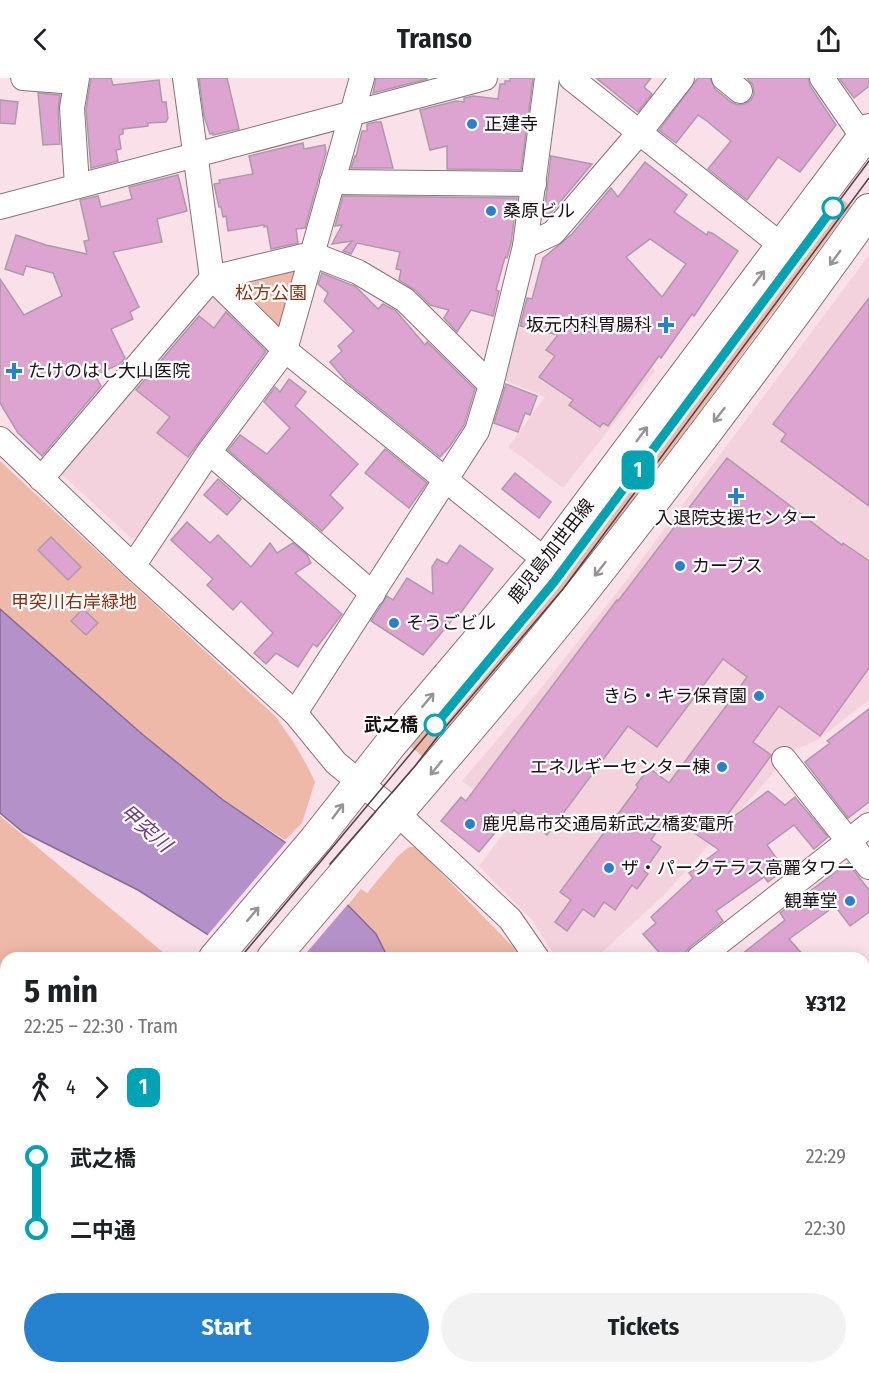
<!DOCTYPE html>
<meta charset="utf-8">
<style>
body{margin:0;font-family:"Fira Sans Condensed","Noto Sans JP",sans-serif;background:#f2f2f2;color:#202124;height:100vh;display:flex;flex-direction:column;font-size:22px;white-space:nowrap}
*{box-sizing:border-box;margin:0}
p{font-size:20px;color:#757577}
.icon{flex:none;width:33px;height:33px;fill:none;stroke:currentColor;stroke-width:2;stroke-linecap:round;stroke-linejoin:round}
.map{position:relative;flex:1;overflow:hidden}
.sheet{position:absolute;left:0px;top:874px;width:870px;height:422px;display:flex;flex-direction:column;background:#fff;border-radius:18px 18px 0 0;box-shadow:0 3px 15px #0003}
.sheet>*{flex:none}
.badge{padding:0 12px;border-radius:9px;font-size:21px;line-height:39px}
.map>.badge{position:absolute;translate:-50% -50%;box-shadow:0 0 0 3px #fff}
.legs{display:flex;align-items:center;gap:9px;height:66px;padding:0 24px;font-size:20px}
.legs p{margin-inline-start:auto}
.headline{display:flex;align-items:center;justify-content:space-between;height:102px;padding:0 24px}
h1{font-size:33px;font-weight:700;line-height:45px}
.primary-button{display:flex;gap:12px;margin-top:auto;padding:12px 24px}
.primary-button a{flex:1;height:69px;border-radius:36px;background:#2681ce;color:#fff;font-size:24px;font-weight:700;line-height:69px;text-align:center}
.primary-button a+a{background:#f2f2f2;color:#202124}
ul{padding:0 24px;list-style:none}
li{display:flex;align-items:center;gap:21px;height:72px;font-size:22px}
li i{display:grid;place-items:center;width:9px;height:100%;margin:0 8px;background:currentColor}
li i::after{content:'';width:15px;height:15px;margin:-8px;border:4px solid;border-radius:50%;background:#fff}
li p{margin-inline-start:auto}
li:first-child i{background:linear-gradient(#0000 50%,currentColor 0)}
li:last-child i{background:linear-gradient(currentColor 50%,#0000 0)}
header{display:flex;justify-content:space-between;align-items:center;height:78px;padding:0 24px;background:#fff;font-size:27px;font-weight:700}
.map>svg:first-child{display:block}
.built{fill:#f3d2dd}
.green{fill:#eeb9a8}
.water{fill:#b591c9;stroke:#866b93;stroke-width:1.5}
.pier{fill:#fae1e9}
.building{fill:#dea4d1;stroke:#ac9aa8;stroke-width:1.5;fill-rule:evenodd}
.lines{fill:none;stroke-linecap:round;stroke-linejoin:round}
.minor-casing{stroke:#877179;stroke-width:26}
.major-casing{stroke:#877179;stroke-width:34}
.minor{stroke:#fff;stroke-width:24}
.major{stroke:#fff;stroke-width:32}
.tram{stroke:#4d4044;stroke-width:1.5}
.oneway{stroke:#989495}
.line-1-casing{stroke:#fff;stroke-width:14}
.line-1{stroke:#00a3b4;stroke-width:9}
.poi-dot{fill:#2681ce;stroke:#fff;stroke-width:2}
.stop-1-dot{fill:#fff;stroke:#00a3b4;stroke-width:3}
.labels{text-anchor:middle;stroke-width:4.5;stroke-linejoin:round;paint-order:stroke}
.poi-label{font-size:18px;fill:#1a1114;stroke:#fff;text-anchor:start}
.park-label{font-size:18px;fill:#823112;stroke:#fff}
.street-label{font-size:18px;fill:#1a1114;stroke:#fff}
.stop-label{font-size:18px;font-weight:bold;fill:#1a1114;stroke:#fff;text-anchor:end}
.water-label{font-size:20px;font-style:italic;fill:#6c3d83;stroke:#fff}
</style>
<header><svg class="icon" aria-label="back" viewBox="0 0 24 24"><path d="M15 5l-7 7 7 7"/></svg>Transo<svg class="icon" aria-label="share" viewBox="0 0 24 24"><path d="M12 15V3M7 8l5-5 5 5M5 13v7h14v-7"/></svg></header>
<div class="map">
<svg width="869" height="1295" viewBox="0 0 869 1295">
<rect width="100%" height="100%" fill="#fae1e9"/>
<g class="built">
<polygon points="869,177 869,622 819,661 793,673 665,816 596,880 556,880 532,842 479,788 514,742 462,703 537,615 622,508"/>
<polygon points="217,214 271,269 272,277 143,459 131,460 58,393 208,215"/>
<polygon points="586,216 655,293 563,410 508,369 545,319 504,302 515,249 556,258"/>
</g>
<g class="green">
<polygon points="835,116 851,128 633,425 426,681 410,668 537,513"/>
<polygon points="300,192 278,254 232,208 235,199"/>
<path d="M0,383L275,638C291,659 304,680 315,704L302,745L285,762L223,722L142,656L0,531Z"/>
<polygon points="0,738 170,880 6,880 6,912 0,909"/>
<polygon points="409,769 416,769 514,870 521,880 388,880 376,856 348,827 361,811 367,815 398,778"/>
<polygon points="198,1290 300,1290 298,1295 195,1295"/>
</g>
<g class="water">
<polygon points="0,531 142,656 223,722 289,767 376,856 388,880 232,880 207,856 138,812 23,754 0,735"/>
<polygon points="300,1290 450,1290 448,1295 298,1295"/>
</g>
<polygon class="pier" points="288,762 349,825 302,880 228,880 206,859"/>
<g class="building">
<polygon points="91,0 111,0 113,7 159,2 162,24 166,24 168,40 166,44 148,45 148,48 123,51 123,56 119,57 121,71 116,72 118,83 91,90 86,31"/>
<polygon points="199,0 227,0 239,51 213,57 213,55 210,56 204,38"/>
<polygon points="376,0 426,0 427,1 373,15"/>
<polygon points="510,0 533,0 521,92 447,91 447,68 430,72 420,32 456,23 464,24 464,20 473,18 498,21 500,6 505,6 505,3 510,3"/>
<polygon points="596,0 651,0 644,9 652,16 638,34"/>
<polygon points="698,0 710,0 715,11 731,24 738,27 745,26 751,22 754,16 753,7 747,0 808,0 810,8 836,47 800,94 778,79 747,122 708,91 731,63 708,44 698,37 676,65 659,52"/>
<polygon points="839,0 869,0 869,8 854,20"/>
<polygon points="38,15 60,17 58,31 60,66 43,67"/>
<polygon points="0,22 18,24 15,46 0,45"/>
<polygon points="376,44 381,44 393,90 351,90 355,78 356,79 362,53 367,53 367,46"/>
<polygon points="303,65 304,71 325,67 326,74 305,150 296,151 298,165 271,171 267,148 264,149 264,147 228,153 226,138 223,139 221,129 219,129 214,106 220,105 219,102 253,96 249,78"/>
<polygon points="551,78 592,86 550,136 544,135"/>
<path d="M645,84L687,117L674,134L707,157L708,154L712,155L738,173L694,238L692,236L661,280L659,278L608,348L603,345L600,349L569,327L573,322L539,299L555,278L546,272L558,257L520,248L527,220L532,221L543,180L572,156L611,110L618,119ZM650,161L686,186L662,219L626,179Z"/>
<polygon points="178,97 187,133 157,141 162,164 113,174 139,229 130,234 133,241 111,251 125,280 120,286 95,297 101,308 42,378 18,355 0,325 0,201 24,237 62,218 53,195 26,188 23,197 5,191 16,157 46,167 87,176 84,163 89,162 80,122 98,118 101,129 132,121 129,109"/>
<polygon points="343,118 517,120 511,165 507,180 505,179 496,212 499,213 493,238 471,232 457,254 444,240 449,232 430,227 415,212 399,202 401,192 396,191 400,174 357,165 351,176 343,173 352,163 332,166 342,147 335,148"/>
<polygon points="322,195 356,209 378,231 383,226 396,233 425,267 427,264 475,311 464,347 450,368 440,379 347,304 330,284 342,273 338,268 354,253 324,223 328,215 318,206"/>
<polygon points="869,220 869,428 781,363 786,356 773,346"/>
<polygon points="226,234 266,273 188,379 157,355 170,339 136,312 199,238 214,250"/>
<polygon points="289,301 306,314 295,328 358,386 330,417 343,430 322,453 228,372 240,357 267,376 290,350 264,324 275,309 280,314"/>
<polygon points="506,306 537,318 530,337 525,335 518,354 494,345"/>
<polygon points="385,371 427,405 409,430 365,395"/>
<polygon points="727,380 842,467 843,465 869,483 869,590 820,658 779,628 753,664 771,677 770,679 717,751 768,713 785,727 795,719 828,759 814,771 794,747 767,767 782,788 778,791 781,794 768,804 764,799 716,833 723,843 690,869 680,880 664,880 643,856 656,845 651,839 693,800 689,795 719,772 668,737 651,762 661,769 644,793 648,796 637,811 632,807 615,832 604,824 594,839 583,831 567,853 555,844 571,822 560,814 638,709 636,707 649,690 669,705 735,616 747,599 723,581 657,669 628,648 547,757 514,732 479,774 441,743 461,719 466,723 617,522 618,523"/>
<polygon points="515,395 551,424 539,440 502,411"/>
<polygon points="218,401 241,421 227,437 204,417"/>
<polygon points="187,444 210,465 218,457 251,489 270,465 277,475 293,465 307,477 311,485 295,495 342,536 317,569 313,566 298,589 276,575 266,586 254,575 273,555 241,523 233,532 207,507 213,501 171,462"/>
<polygon points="51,459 81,489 68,502 38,472"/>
<polygon points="460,467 493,491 459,537 457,536 423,577 371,543 387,518 393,522 407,500 433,516 432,489 437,481 447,486"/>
<polygon points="83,531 98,545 86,557 71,543"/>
<polygon points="869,631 869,724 848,740 805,684 830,665 827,663"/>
<polygon points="848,785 869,812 869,834 850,848 835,828 789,861 806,880 737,880 785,842 780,835"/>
</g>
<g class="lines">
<defs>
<g id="minor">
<polyline points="23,0 76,4"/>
<polyline points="185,0 212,200 285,272 546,483"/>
<polyline points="571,0 782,168"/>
<polyline points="724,0 740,13"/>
<polyline points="822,0 869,68"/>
<polyline points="332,104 534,106"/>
<polyline points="77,107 72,30 77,0"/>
<polyline points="0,129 485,0"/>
<polyline points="525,168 553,155 639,55 682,0"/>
<polyline points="0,361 133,488 295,635 336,685 397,735 510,841 537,880"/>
<polyline points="209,374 373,516"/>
<polyline points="41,401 212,200 312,176 358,194 405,222 491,307"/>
<polyline points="133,488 209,374 285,272 362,0"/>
<polyline points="295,635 477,353 491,307 525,168 547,0"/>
<polyline points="784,681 869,789"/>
<polyline points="699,880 869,747"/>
<polyline points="0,924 6,928"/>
<polyline points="864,1055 869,1062"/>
<polyline points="864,1243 869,1239"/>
<polyline points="725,1290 729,1295"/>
<polyline points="181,1295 183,1290"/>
<polyline points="521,1295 523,1290"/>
<polyline points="798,1295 804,1290"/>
</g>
<g id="major">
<polyline points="215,880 316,761 390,667 546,483 869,52"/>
<path d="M273,880C377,756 485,636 586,509C683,386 778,260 869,132"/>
<polyline points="0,1223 6,1209"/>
<polyline points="23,1295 25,1290"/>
</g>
</defs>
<use href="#minor" class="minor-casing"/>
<use href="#major" class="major-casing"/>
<use href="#minor" class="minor"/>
<use href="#major" class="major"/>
<g class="tram">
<polyline points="330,786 415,688 442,653 563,511 869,100"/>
<polyline points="240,880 554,504 869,83"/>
<polyline points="0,1272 6,1258"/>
<polyline points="1,1295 6,1284"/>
</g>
</g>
<defs><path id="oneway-shaft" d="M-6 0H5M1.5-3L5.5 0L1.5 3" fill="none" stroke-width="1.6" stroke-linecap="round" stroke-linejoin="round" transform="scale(1.5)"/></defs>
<g class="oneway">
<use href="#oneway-shaft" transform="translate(835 180) rotate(126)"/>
<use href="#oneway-shaft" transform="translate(759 200) rotate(-53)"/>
<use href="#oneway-shaft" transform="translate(719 337) rotate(128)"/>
<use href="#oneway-shaft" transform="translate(642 356) rotate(-53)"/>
<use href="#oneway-shaft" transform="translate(600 491) rotate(128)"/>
<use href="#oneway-shaft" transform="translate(428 622) rotate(-50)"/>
<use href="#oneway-shaft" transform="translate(436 690) rotate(129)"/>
<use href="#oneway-shaft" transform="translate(338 733) rotate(-53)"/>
<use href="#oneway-shaft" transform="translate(253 836) rotate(-50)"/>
</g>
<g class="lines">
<defs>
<polyline id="line-1" points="435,647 554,504 833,130"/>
</defs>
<use href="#line-1" class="line-1-casing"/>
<use href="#line-1" class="line-1"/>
</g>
<g class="poi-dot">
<circle cx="472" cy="46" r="6"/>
<circle cx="491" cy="133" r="6"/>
<path d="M663 238h6v6h6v6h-6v6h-6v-6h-6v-6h6z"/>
<path d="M11 284h6v6h6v6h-6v6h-6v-6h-6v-6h6z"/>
<path d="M733 409h6v6h6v6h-6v6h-6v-6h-6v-6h6z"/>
<circle cx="680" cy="488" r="6"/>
<circle cx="394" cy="545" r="6"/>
<circle cx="759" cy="618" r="6"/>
<circle cx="722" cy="689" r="6"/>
<circle cx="470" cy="746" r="6"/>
<circle cx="609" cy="790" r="6"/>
<circle cx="850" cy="823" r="6"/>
</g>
<g class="stop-1-dot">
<circle cx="833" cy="130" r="10"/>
<circle cx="435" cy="647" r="10"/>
</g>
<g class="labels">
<g class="poi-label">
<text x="484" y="52">正建寺</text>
<text x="503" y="139">桑原ビル</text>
<text x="652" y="253" text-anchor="end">坂元内科胃腸科</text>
<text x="28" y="299">たけのはし大山医院</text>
<text x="736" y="446" text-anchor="middle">入退院支援センター</text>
<text x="692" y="494">カーブス</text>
<text x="406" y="551">そうごビル</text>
<text x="747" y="624" text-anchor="end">きら・キラ保育園</text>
<text x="710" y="695" text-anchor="end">エネルギーセンター棟</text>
<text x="482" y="752">鹿児島市交通局新武之橋変電所</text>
<text x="621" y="796">ザ・パークテラス高麗タワー</text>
<text x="838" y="829" text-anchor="end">観華堂</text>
</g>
<g class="park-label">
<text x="271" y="221">松方公園</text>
<text x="74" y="530">甲突川右岸緑地</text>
</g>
<g class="street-label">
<text transform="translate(551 473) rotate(-52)" y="6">鹿児島加世田線</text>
</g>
<g class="stop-label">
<text x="418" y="653">武之橋</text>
</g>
<g class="water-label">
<text transform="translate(146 750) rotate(41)" y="7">甲突川</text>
</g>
</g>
</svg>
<b class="badge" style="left:638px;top:392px;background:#00a3b4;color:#fff">1</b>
<section class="sheet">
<div class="headline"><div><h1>5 min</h1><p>22:25 – 22:30 · Tram</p></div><b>¥312</b></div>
<div class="legs"><svg class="icon" aria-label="walk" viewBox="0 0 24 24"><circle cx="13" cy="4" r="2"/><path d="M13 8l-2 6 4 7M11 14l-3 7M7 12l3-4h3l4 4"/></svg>4<svg class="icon" aria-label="forward" viewBox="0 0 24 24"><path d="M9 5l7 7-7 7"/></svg><b class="badge" style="background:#00a3b4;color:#fff">1</b></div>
<ul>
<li><i style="color:#00a3b4"></i><b>武之橋</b><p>22:29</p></li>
<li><i style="color:#00a3b4"></i><b>二中通</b><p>22:30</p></li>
</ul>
<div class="primary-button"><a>Start</a><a>Tickets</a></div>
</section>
</div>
